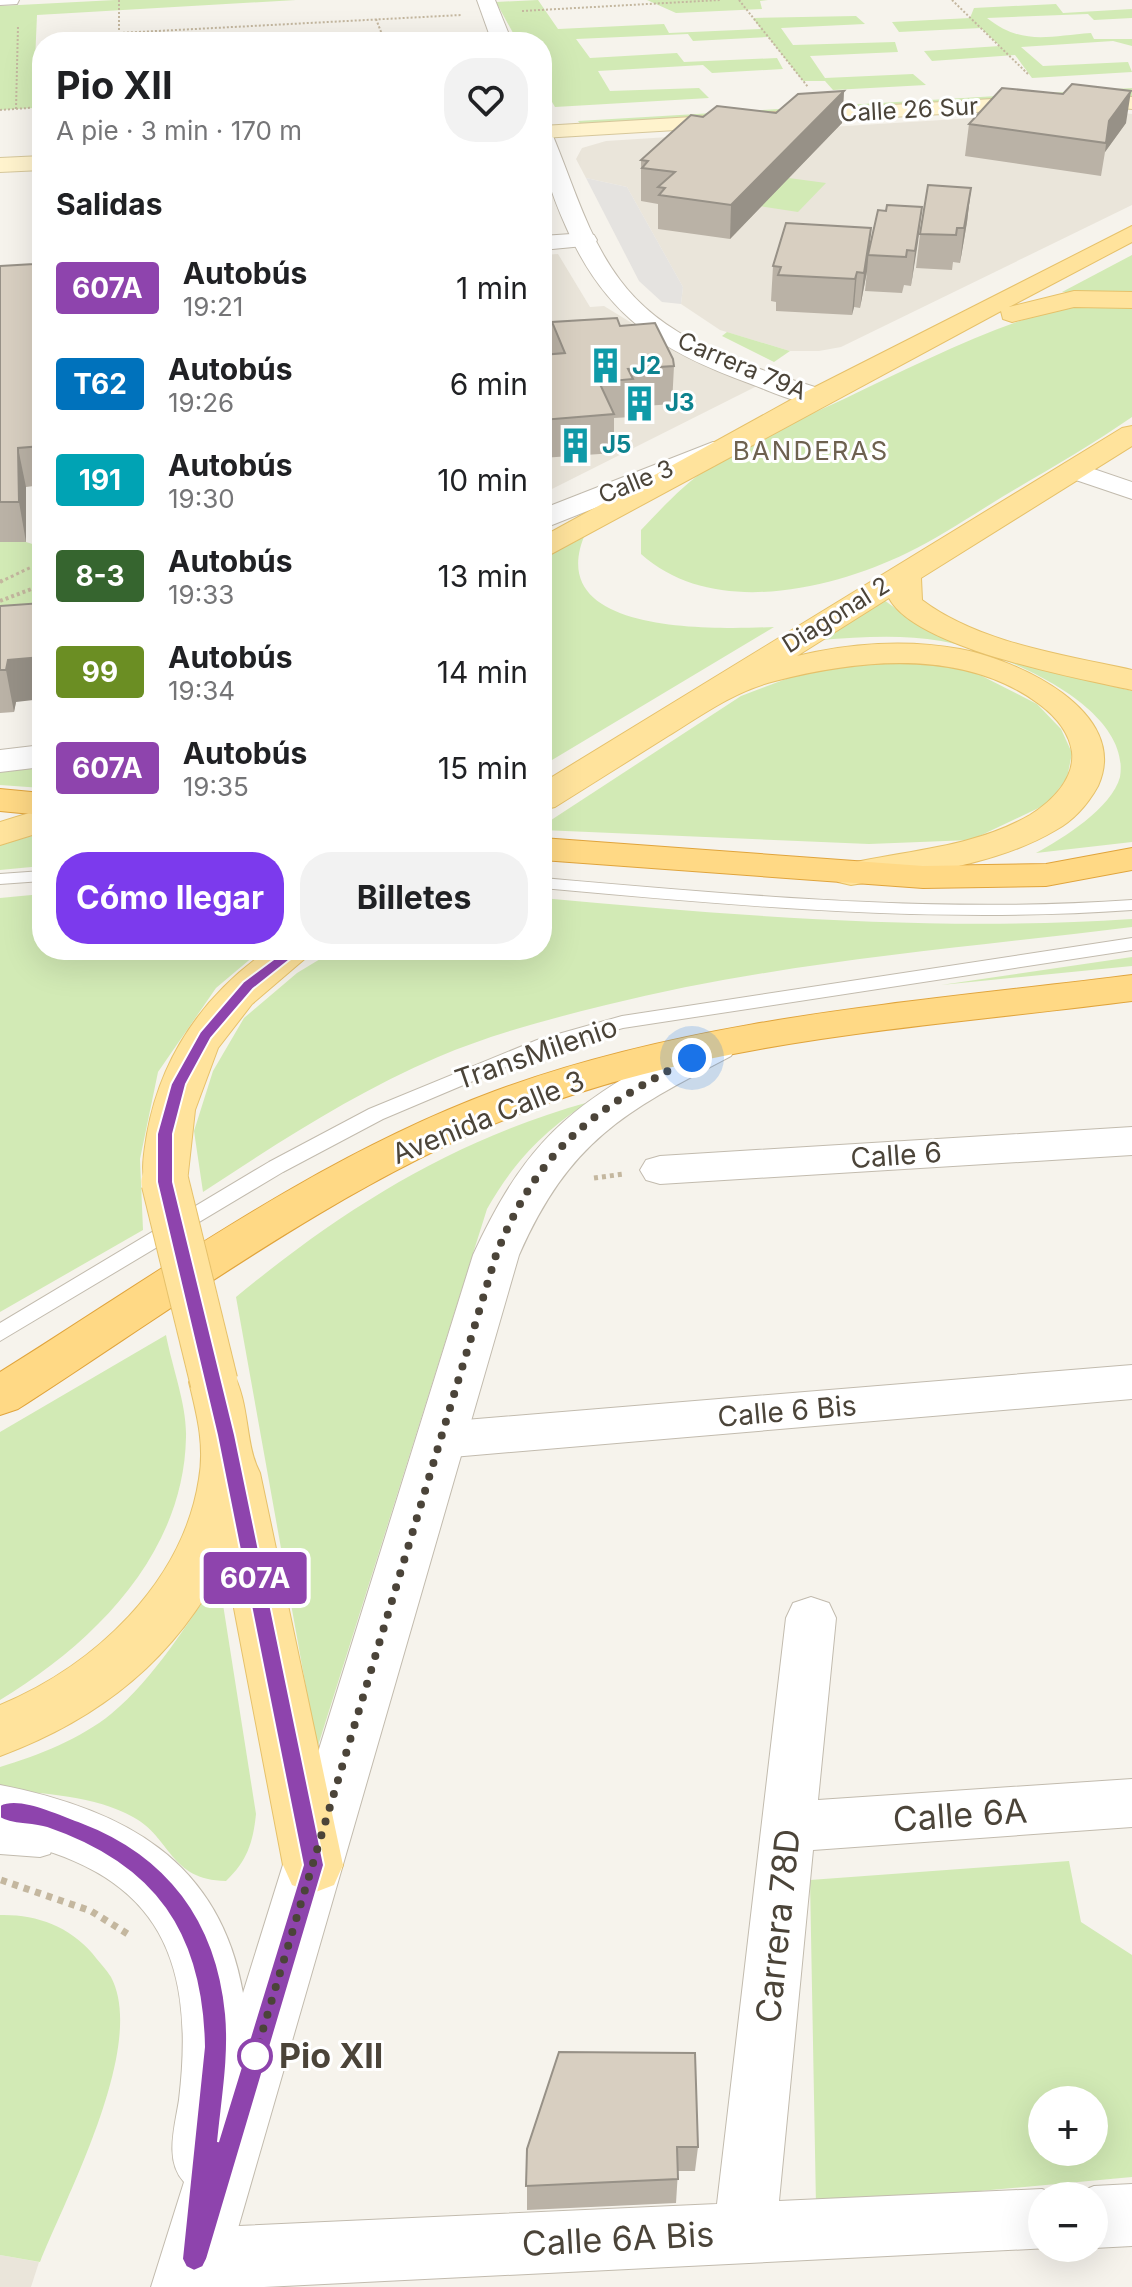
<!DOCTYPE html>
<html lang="es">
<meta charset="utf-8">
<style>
body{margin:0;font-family:Inter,sans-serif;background:#f2f2f2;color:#202124;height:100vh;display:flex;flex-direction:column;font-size:30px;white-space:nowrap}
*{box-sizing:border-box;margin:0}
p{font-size:26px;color:#757577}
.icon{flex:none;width:44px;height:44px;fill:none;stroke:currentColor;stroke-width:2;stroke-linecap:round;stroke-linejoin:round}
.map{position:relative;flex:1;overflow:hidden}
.panel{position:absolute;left:32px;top:32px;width:520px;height:928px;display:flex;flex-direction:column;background:#fff;border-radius:32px;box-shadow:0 8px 32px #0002}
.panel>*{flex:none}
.badge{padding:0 16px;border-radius:6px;font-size:28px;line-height:52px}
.buttons{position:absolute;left:1028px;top:2086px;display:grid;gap:16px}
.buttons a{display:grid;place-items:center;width:80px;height:80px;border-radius:50%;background:#fff;box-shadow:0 8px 32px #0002;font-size:40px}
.you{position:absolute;width:40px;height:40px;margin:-20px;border:6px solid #fff;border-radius:50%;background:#1a73e8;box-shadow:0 0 0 12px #1a73e833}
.map>.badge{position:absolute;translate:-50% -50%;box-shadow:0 0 0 4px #fff}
h2{padding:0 24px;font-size:30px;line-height:72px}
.round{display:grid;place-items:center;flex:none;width:84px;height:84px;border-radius:32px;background:#f2f2f2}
.headline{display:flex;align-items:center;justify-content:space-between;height:136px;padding:0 24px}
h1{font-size:38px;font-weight:700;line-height:60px}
.primary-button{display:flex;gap:16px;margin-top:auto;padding:16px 24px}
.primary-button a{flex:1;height:92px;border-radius:32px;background:#7c3aed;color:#fff;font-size:32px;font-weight:700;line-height:92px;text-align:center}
.primary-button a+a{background:#f2f2f2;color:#202124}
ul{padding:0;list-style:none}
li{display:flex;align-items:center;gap:24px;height:96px;padding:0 24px}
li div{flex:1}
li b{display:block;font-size:30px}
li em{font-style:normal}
li .badge{min-width:88px;font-weight:700;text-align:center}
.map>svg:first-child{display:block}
.residential{fill:#eae5da}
.green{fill:#d2eab5;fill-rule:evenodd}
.parking{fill:#e5e3e0}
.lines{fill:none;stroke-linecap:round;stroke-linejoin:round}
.service-casing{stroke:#c2bbae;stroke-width:2}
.minor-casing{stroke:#c2bbae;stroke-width:2}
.tertiary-casing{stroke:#c2bbae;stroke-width:2}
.secondary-casing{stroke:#d6c79b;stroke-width:2}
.primary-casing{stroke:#e6c16a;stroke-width:2}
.trunk-casing{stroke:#e0a43c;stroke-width:2}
.path-far4{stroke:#c4b79f;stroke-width:2;stroke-dasharray:2 2;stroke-linecap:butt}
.path-far3{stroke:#c4b79f;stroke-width:3;stroke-dasharray:3 3;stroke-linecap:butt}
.path-far2{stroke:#c4b79f;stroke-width:4;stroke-dasharray:3 3;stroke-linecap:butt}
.path-far1{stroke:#c4b79f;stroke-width:5;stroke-dasharray:4 4;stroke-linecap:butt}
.path{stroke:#c4b79f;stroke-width:7;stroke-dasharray:6 6;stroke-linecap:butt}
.service{fill:#fff;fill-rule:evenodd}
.minor{fill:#fff;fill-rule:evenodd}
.tertiary{fill:#fff;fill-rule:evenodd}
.secondary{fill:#fff3cd;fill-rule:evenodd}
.primary{fill:#ffe39c;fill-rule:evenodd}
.trunk{fill:#ffd985;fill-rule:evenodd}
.primary-bridge-casing{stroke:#e6c16a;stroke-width:49;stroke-linecap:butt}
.primary-bridge{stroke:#ffe39c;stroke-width:47}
.wall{fill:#bab2a6}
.shaded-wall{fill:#979187}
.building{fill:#d8cfc1;stroke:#979187;stroke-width:2}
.line{fill:#8e44ad;stroke:#fff;stroke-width:2}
.walk{stroke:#4b4439;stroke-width:8;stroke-dasharray:0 14.4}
.stop-dot{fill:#fff;stroke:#8e44ad;stroke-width:4}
.labels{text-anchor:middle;stroke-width:6;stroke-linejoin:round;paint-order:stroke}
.far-street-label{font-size:24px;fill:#4b4439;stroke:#fff}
.far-culture-label{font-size:24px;font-weight:bold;fill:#0d838f;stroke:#fff;text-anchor:start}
.far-neighbourhood-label{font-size:26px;letter-spacing:2px;fill:#6e6250;stroke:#fff}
.street-label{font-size:28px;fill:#4b4439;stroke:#fff}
.near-street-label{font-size:34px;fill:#4b4439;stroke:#fff}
.near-stop-label{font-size:34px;font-weight:bold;fill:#4b4439;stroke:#fff;text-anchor:start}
</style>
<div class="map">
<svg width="1132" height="2287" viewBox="0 0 1132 2287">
<rect width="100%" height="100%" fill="#f6f3ec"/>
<g class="residential">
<polygon points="1100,110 1132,114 1132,205 841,347 819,351 790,351 720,330 681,304 683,287 627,187 586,178 576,159 582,148 606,141"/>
<polygon points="558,254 590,307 604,306 671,347 759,385 542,494 542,255"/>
<polygon points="0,2255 39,2262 31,2287 0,2287"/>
</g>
<g class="green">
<polygon points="115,0 296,0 37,15 33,108 0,110 0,6"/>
<polygon points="538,0 558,29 664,24 669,33 761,29 753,18 856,16 865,24 781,28 793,45 895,42 898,52 810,56 825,78 913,74 926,85 833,90 825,81 803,81 768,37 693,41 688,34 576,39 590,58 677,53 684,62 777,58 783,69 712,73 703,65 598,71 610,91 699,88 709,98 555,107 542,85 542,42 518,42 496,2"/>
<polygon points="647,0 768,0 760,1 762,9 676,13"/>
<path d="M1056,4L1063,13L1132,9V18L1094,20L1088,14L987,18C1022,46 1049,36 1091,33L1094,39H1132V46L1113,41L1021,47L1043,66L1128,62L1132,72L1032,78L1015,55L932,61L924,51L1000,46L981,28L899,32L892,22L970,18L974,8Z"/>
<polygon points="1132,88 1132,99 582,126 578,121"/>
<polygon points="774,176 826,183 798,212 745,204"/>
<polygon points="1132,255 1132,292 1062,292"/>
<path d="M1082,303L1132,305V417C1090,446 1046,471 1002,497C971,516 940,537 907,553C830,590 712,618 641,554V530C662,508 683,485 708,468C750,440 799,420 844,399C920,363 1000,321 1082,303Z"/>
<polygon points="727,332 790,351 774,362 722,336"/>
<path d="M586,532C539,636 716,629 774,627L542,766V561Z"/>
<polygon points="0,542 26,542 42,547 42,625 0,628"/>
<path d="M884,600L921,627L1074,677L1132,691V842L1036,853C1062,839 1112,808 1120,777C1132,704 995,650 941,641C901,634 861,637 820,640Z"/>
<polygon points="904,659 972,671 1037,704 1061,729 1072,753 1067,778 1047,804 971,840 869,844 542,830 542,826 741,696 826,664"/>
<polygon points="42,766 42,788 0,785 0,769"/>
<polygon points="42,833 42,866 0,870 0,845"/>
<polygon points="42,894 42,950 261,950 216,988 158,1072 140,1159 143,1230 0,1312 0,898"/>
<path d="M542,898C738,916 936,932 1132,919V927C955,949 779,962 606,1005C550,1019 491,1034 438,1057C354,1093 279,1142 203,1192L194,1131L213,1071L244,1018L297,973L335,950H542Z"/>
<polygon points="1132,957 1132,966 941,985"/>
<path d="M589,1102C543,1131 514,1162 487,1209L317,1749L236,1297C344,1208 453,1140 589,1102Z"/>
<path d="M166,1335C172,1367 187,1405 186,1437C184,1554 94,1643 0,1700V1432Z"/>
<path d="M219,1579L256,1814C253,1843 247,1861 226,1881C169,1880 171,1837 133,1817C96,1796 42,1793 0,1790V1767C37,1756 82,1738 111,1714C155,1678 186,1624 219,1579Z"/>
<path d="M1069,1861L1081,1922L1132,1955V2177L816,2206L810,1880ZM1042,2100H1094V2152H1042Z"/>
<path d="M0,1915C35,1914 69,1926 92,1953C98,1961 106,1969 111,1977C147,2045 67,2195 40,2262L0,2255Z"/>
</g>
<polygon class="parking" points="586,178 627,187 683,287 681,304 662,302 639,281"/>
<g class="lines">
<defs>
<g id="service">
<polygon points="42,871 42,881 0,884 0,874"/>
<path d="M542,878C739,895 934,914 1132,900V910C934,924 739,906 542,888Z"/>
<polygon points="1132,938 1132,950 623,1028 551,1048 383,1119 283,1172 0,1341 0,1323 269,1162 369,1109 537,1040 622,1016"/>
<polygon points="0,1830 50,1836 54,1845 50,1854 40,1857 0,1854"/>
</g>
<g id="minor">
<polygon points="0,0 19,0 17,4 0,5"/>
<polygon points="586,233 594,235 597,240 594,245 542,250 542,236"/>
<polygon points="1073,462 1132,482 1132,499 1064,476 1060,470 1064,464"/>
<polygon points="1132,1127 1132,1155 660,1184 646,1180 640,1170 646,1160 660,1156"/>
<polygon points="1132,1365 1132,1399 441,1458 425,1453 418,1440 425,1427 441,1422"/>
<polygon points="811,1597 829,1603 836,1618 818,1800 1132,1779 1132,1827 813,1850 779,2201 1042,2189 1059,2196 1042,2196 1042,2248 1049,2248 264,2287 186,2287 172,2281 163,2259 172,2237 194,2228 717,2204 786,1618 793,1603"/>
<polygon points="1132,2184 1132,2246 1094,2248 1094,2196 1072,2195 1094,2186"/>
</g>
<g id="tertiary">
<polygon points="477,0 495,0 512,42 492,42"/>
<path d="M542,129L553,136C573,184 588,238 620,280C668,345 754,367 827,391L831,397L827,403C804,408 773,392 751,384C662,352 606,317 567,229C551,193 542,168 542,129Z"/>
<polygon points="713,442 723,445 727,451 723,457 542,529 542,509"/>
<polygon points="42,745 42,767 0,772 0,750"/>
<path d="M716,1032L731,1036L737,1046L731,1056C624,1112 570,1140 519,1255L221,2287H151L184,2182C164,2161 175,2126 179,2100C197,1950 153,1869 0,1839V1785C123,1809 220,1860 243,1993L473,1255C517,1160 556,1114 649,1064C670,1052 692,1039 716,1032Z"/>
</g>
<g id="secondary">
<polygon points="1092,93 1132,97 1132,109 1092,105 542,138 542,126"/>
<polygon points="42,156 42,170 0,172 0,158"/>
</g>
<g id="primary">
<polygon points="1132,226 1132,242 1009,307 1074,291 1132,292 1132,308 1074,307 1012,322 1003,319 1001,311 542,559 542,537 807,391"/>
<path d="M1132,426V446L921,578L922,600C979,643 1064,655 1132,670V690C1076,678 915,648 889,598L797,656C849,643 907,639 960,649C1015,659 1132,711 1098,786C1088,804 1074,820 1056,830C995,866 920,873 851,885L838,882L832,874L838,866C903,850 971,849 1030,815C1051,802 1075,779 1072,752C1069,731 1055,716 1039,704C964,648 860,659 775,681C735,691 703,714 668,736C630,760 593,783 555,807L542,810V783L1122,428Z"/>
<polygon points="42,809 42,832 0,845 0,822"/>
<path d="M268,950H315L252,1004L218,1048L195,1110L187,1182L181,1193L165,1198L149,1193C139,1176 144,1153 147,1134C161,1056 204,995 268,950Z"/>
<path d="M214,1363L231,1369C251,1404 244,1443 260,1473L343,1865L334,1885L313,1893L292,1885L283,1865L225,1561C177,1658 100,1719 0,1756V1705C94,1666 183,1583 199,1479C205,1445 197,1415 189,1382L197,1369Z"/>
</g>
<g id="trunk">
<polygon points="0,789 42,793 42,815 0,811"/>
<polygon points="542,838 923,866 1046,864 1132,848 1132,870 1046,886 923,888 542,860"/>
<path d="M1132,975V1001C930,1027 716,1038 524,1112C346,1180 178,1306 18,1409L0,1415V1372C160,1272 317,1157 495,1091C698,1016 919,1002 1132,975Z"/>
</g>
</defs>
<use href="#service" class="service-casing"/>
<use href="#minor" class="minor-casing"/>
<use href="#tertiary" class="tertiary-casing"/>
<use href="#secondary" class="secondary-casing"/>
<use href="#primary" class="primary-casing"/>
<use href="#trunk" class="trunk-casing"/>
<g class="path-far4">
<polyline points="119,0 119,42"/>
<polyline points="739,0 808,87"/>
<polyline points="952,0 1029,75"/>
<polyline points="522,11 720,0"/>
<polyline points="376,19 385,42"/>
<polyline points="119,33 461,15"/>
<polyline points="16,109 18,26"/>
<polyline points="0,110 42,107"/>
</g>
<g class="path-far3">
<polyline points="34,566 42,578"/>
<polyline points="0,582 42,562"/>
</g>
<g class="path-far2">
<polyline points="0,582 3,580"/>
<polyline points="0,601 42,585"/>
</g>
<polyline class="path-far1" points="594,1178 624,1174"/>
<polyline class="path" points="1,1880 91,1911 131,1936"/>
<use href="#service" class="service"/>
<use href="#minor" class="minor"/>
<use href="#tertiary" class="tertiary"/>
<use href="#secondary" class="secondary"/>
<use href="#primary" class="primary"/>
<use href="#trunk" class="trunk"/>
<defs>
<polyline id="primary-bridge" points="165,1182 214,1382"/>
</defs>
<use href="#primary-bridge" class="primary-bridge-casing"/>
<use href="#primary-bridge" class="primary-bridge"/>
</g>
<g class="wall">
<polygon points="844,91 842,123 730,239 658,229 658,204 641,201 641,160 776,113"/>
<polygon points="1126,123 1105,152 1101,176 965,156 969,124"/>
<polygon points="971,188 967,222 960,263 953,262 952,270 916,268 920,234"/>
<polygon points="922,207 911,286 904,285 902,293 865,291 867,271 860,308 854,307 852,315 776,311 776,302 771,301 773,266 871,228 869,250 886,211"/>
<polygon points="42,257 42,485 26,487 26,542 0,542 0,266 34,264"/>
<polygon points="552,322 620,326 674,366 672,404 632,407 632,417 614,418 614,453 542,458 542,355 552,354"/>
<polygon points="0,606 16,702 14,712 0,713"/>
<polygon points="698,2147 695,2171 678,2171 676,2203 527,2210 527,2149"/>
</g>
<g class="shaded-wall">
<polygon points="844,91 842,123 730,239 731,205"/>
<polygon points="1131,91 1126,123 1105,152 1109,121"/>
<polygon points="971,188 967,222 960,263 964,228"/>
<polygon points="922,207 918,242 911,286 915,251"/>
<polygon points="871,228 867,271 860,308 864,273"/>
<polygon points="857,272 854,307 852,315 855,279"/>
<polygon points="18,448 26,487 26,542 19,502"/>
<polygon points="42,657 42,699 16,702 14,712 6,670 8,660"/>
</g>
<g class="building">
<polygon points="1072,84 1131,91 1109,121 1106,143 969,124 1002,88 1063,94"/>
<polygon points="844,91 731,205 659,195 665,188 658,187 675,172 642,168 648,161 641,160 691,115 703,117 717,106 776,113 798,94"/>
<polygon points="928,185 971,188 964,228 957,228 956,235 920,234"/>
<polygon points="887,205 922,207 915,251 907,250 906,257 868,255 878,210 886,211"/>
<polygon points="786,223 871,228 864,273 857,272 855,279 778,275 781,267 773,266"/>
<polygon points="42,257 42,446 18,448 19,502 0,502 0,266 34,264 35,258"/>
<polygon points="617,318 620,326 655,323 673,359 674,366 628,369 633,379 599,382 614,414 542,420 542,355 565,353 552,322"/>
<polygon points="42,603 42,657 8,660 6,670 0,670 0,606"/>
<polygon points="559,2052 695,2053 698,2147 677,2147 678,2179 526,2186 527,2149"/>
</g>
<path class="line" d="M290,947L302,950L253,989L211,1038L186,1084L173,1134V1182L235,1435L324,1865L207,2259L203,2267L194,2271L186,2267L182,2259L204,2047C202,1933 155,1865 47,1828C29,1823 10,1825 0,1818V1805C19,1795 56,1813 81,1822C168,1855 217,1921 226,2014C230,2057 222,2100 218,2142L303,1865L217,1435L157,1182V1134L171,1084L200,1032L243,982Z"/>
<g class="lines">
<path class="walk" d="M255,2056L496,1255C539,1147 593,1110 692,1058"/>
</g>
<defs>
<symbol id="building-bare" viewBox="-9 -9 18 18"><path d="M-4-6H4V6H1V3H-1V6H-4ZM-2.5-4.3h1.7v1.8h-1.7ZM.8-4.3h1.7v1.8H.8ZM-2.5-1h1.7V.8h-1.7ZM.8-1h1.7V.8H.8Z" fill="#0f9aa8" stroke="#fff" stroke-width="2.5" paint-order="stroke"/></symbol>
</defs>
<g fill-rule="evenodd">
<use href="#building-bare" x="580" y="340" width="51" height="51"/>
<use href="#building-bare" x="614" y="378" width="51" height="51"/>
<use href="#building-bare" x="550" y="420" width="51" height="51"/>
</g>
<circle class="stop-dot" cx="255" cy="2056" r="16"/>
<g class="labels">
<g class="far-street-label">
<text transform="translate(909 110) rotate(-3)" y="8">Calle 26 Sur</text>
<text transform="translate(742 366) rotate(23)" y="8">Carrera 79A</text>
<text transform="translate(636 482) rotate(-22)" y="8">Calle 3</text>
<text transform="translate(836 615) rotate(-32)" y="8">Diagonal 2</text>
</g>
<g class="far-culture-label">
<text x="632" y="374">J2</text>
<text x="665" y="411">J3</text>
<text x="602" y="453">J5</text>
</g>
<g class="far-neighbourhood-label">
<text x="811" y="460">BANDERAS</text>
</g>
<g class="street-label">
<text transform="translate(536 1053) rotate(-19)" y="10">TransMilenio</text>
<text transform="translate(488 1117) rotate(-22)" y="10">Avenida Calle 3</text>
<text transform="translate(896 1155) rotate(-4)" y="10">Calle 6</text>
<text transform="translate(787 1411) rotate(-5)" y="10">Calle 6 Bis</text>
</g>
<g class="near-street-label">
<text transform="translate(960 1815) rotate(-4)" y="12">Calle 6A</text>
<text transform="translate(778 1926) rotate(-84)" y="12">Carrera 78D</text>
<text transform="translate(618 2239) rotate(-3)" y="12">Calle 6A Bis</text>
</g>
<g class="near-stop-label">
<text x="279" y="2068">Pio XII</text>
</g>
</g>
</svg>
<div class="buttons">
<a>+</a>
<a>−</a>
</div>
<div class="you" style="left:692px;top:1058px"></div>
<b class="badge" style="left:255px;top:1578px;background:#8e44ad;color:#fff">607A</b>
<section class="panel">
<div class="headline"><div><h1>Pio XII</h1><p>A pie · 3 min · 170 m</p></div><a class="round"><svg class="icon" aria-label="heart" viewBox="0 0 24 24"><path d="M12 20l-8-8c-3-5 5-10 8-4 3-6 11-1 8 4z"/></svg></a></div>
<h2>Salidas</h2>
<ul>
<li><span class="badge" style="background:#8e44ad;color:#fff">607A</span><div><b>Autobús</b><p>19:21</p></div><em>1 min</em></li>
<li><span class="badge" style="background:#0072bc;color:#fff">T62</span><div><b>Autobús</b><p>19:26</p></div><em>6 min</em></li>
<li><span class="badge" style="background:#00a3b4;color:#fff">191</span><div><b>Autobús</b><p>19:30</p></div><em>10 min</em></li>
<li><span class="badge" style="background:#36652f;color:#fff">8-3</span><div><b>Autobús</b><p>19:33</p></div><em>13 min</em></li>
<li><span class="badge" style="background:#6b8e23;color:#fff">99</span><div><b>Autobús</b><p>19:34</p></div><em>14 min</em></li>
<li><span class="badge" style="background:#8e44ad;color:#fff">607A</span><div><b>Autobús</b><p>19:35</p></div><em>15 min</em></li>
</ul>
<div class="primary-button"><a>Cómo llegar</a><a>Billetes</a></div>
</section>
</div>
